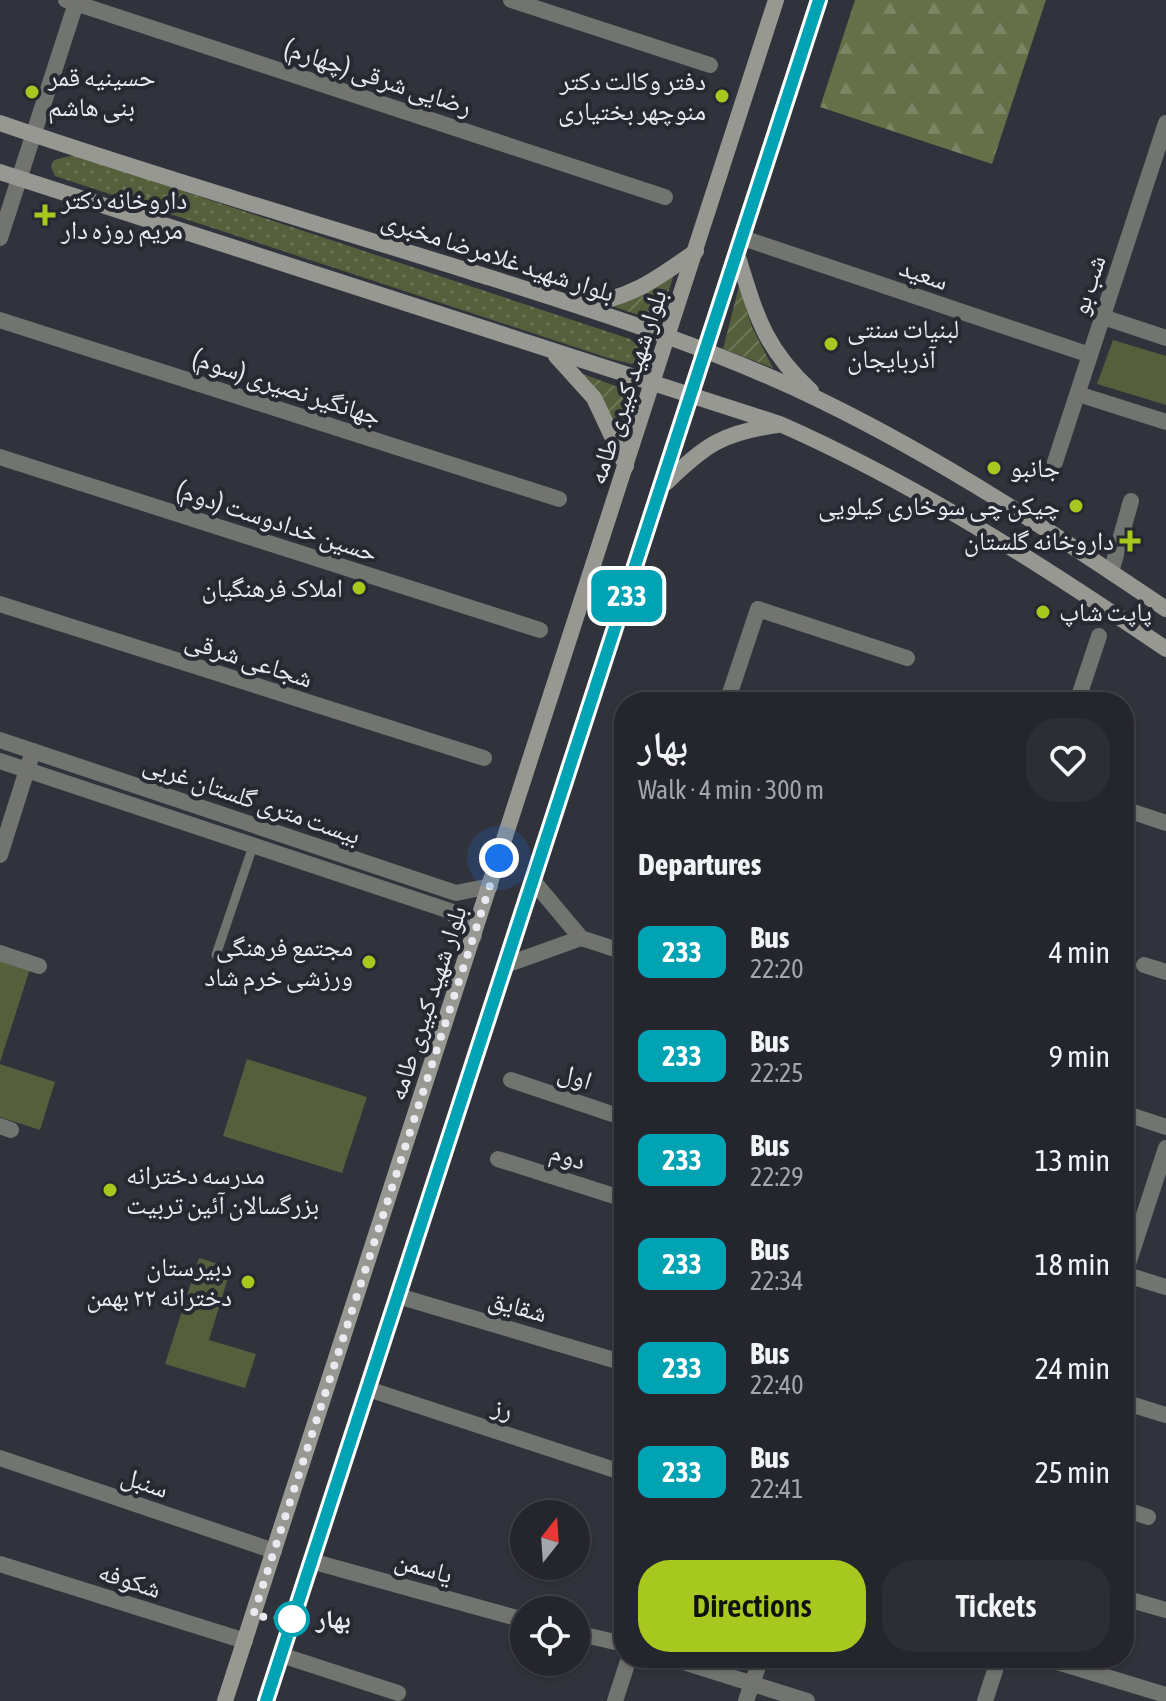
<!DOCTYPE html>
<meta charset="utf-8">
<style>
body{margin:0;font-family:"Asap Condensed","Noto Naskh Arabic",sans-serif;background:#2d2e35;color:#f1f3f6;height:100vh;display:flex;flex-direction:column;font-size:30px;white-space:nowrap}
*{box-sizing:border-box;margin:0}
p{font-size:26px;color:#a3a5aa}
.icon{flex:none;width:44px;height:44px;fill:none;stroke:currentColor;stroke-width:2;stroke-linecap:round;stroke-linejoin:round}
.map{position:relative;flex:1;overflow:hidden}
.sheet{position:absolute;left:614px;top:692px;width:520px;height:976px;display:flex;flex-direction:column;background:#25262d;border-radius:32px;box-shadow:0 2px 6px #0004,0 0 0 2px #424349}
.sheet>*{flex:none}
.badge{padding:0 16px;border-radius:12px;font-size:28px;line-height:52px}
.needle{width:52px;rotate:17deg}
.fabs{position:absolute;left:510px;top:1500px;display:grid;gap:16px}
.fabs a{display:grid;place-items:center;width:80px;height:80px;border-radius:50%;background:#25262d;box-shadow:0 2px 6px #0004,0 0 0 2px #424349;font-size:40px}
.you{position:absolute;width:40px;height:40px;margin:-20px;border:6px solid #fff;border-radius:50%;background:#1a73e8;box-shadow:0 0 0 12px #1a73e833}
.map>.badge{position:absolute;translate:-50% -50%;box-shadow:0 0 0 4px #fff}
h2{padding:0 24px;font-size:30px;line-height:72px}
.round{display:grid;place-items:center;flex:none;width:84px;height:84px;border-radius:32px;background:#2d2e35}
.headline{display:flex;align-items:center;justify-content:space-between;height:136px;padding:0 24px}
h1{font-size:38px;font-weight:600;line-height:60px}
.primary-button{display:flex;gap:16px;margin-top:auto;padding:16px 24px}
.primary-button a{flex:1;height:92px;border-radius:32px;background:#a7c81f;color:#111;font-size:32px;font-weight:600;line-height:92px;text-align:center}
.primary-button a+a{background:#2d2e35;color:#f1f3f6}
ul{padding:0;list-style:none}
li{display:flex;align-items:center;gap:24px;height:104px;padding:0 24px}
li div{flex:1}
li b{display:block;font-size:30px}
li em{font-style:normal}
li .badge{min-width:88px;font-weight:700;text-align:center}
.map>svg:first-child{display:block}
.grass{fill:url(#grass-dots)}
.forest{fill:url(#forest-firs)}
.park{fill:#555f3b}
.garden{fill:url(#garden-furrows)}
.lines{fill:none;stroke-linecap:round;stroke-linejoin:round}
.service{stroke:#72746f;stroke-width:9}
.minor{stroke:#72746f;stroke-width:16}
.tertiary{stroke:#72746f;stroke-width:16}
.secondary{stroke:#969891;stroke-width:16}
.line-casing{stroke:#fff;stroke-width:18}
.line{stroke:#00a3b4;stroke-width:12}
.walk{stroke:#e8eaef;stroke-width:8;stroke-dasharray:0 14.4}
.poi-dot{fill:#a7c81f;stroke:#272932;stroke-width:3}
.stop-dot{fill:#fff;stroke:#00a3b4;stroke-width:4}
.labels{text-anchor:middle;stroke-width:8;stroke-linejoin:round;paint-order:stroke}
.poi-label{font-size:26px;fill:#e8eaef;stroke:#272932;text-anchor:start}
.street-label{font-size:26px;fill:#e8eaef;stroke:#272932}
.stop-label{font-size:26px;font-weight:bold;fill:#e8eaef;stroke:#272932;text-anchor:start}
</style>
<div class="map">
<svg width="1166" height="1701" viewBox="0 0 1166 1701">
<defs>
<pattern id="grass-dots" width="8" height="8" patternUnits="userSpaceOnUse" patternTransform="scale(2)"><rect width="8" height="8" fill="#555f3b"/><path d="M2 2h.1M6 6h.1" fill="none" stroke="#6d7658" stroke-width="1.8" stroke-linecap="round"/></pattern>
<pattern id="forest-firs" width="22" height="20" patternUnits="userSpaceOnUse" patternTransform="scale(2)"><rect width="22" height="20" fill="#657048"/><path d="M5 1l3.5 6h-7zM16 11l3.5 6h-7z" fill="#7b8563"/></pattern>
<pattern id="garden-furrows" width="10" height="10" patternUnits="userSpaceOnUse" patternTransform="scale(2)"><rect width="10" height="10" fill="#555f3b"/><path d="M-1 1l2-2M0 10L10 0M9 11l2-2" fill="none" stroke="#6d7658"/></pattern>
</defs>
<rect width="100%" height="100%" fill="#31333c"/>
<polygon class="grass" points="74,155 630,339 643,351 640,362 631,364 608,358 55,176 51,167 54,160"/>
<polygon class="forest" points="855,0 1046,0 992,164 820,107"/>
<g class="park">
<polygon points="1113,340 1166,356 1166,405 1097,384"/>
<polygon points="0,959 30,969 0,1062"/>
<polygon points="247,1059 367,1097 342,1173 223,1136"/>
<polygon points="0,1064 55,1082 40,1130 0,1117"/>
<polygon points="199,1258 231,1268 209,1340 256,1354 245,1388 165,1364"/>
</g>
<g class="garden">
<polygon points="675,271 659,322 609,305"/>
<polygon points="739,286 752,327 773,368 723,349"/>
<polygon points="580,373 635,393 621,445"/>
</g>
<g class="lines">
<polyline class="service" points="216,955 253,846"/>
<g class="minor">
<polyline points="66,0 665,197"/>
<polyline points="511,0 710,65"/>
<polyline points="0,238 77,0"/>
<polyline points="743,238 1090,355"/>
<polyline points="1103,317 1166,338"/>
<polyline points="0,320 559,499"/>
<polyline points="1078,394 1166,422"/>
<polyline points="0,457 540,630"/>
<polyline points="1055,462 1166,123"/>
<polyline points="1111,572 1131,501"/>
<polyline points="0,604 484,758"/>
<polyline points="727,702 758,609 907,658"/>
<polyline points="1077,702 1099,636"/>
<polyline points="1124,809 1166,823"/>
<polyline points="0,855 33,751"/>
<polyline points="0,953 39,966"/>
<polyline points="1144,965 1166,972"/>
<polyline points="511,1080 624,1118"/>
<polyline points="0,1126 11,1130"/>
<polyline points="498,1159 624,1199"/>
<polyline points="1124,1274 1166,1287"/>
<polyline points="1124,1276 1166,1148"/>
<polyline points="398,1296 624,1363"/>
<polyline points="368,1389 624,1473"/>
<polyline points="1124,1402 1166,1415"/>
<polyline points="0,1458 274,1551"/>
<polyline points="1124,1509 1148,1517"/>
<polyline points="311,1561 524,1620"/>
<polyline points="0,1564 245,1641"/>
<polyline points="1124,1598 1166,1610"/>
<polyline points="576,1633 624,1644"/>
<polyline points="281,1655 398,1693"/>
<polyline points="671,1658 807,1701"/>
<polyline points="1044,1658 1166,1695"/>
<polyline points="615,1701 629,1658"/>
<polyline points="746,1701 761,1658"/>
<polyline points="985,1701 999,1658"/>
</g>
<g class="tertiary">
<polyline points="0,740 456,893 490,886"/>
<polyline points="0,761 450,911 474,936"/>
<polyline points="534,882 581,938 624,952"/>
<polyline points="506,965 581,938"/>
<polyline points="1124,1113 1166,1127"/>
</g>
<g class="secondary">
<path d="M0,123C157,177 317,223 475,273C592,310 712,347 822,401C943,460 1055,534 1166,609"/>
<path d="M0,172L780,424C918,485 1042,565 1166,649"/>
<path d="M737,254C756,314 763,347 811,391"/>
<path d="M579,303C625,303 660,277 696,251"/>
<polyline points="556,356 594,398 626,466"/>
<path d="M667,482C706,444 723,433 777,425"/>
<polyline points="225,1701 776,0"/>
<polyline points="266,1701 818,0"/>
</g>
</g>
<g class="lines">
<defs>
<polyline id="line" points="266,1701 819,0"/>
</defs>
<use href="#line" class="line-casing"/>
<use href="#line" class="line"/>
<polyline class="walk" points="292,1619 253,1616 499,858"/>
</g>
<g class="poi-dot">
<circle cx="32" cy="92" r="8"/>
<circle cx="722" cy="96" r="8"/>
<path d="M41 203h8v8h8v8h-8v8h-8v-8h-8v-8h8z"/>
<circle cx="831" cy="344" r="8"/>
<circle cx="994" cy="468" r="8"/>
<circle cx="1076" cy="506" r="8"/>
<path d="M1126 529h8v8h8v8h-8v8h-8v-8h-8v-8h8z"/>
<circle cx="359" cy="588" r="8"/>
<circle cx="1043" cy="612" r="8"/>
<circle cx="369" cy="962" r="8"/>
<circle cx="110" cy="1190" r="8"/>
<circle cx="248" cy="1282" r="8"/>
</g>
<circle class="stop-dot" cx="292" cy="1619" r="16"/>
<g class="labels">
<g class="poi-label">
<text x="48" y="86">حسینیه قمر<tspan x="48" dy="30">بنی هاشم</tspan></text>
<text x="706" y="90" text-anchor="end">دفتر وکالت دکتر<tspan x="706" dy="30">منوچهر بختیاری</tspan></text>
<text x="61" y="209">داروخانه دکتر<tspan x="61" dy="30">مریم روزه دار</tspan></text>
<text x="847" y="338">لبنیات سنتی<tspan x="847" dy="30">آذربایجان</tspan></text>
<text x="1010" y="477">جانبو</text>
<text x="1060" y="515" text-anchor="end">چیکن چی سوخاری کیلویی</text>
<text x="1114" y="550" text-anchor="end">داروخانه گلستان</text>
<text x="343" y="597" text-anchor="end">املاک فرهنگیان</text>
<text x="1059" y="621">پاپت شاپ</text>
<text x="353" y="956" text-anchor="end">مجتمع فرهنگی<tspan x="353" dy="30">ورزشی خرم شاد</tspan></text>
<text x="126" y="1184">مدرسه دخترانه<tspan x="126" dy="30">بزرگسالان آئین تربیت</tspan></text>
<text x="232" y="1276" text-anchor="end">دبیرستان<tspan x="232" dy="30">دخترانه ۲۲ بهمن</tspan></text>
</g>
<g class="street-label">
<text transform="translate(378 77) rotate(18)" y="9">رضایی شرقی (چهارم)</text>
<text transform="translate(498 256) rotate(18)" y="9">بلوار شهید غلامرضا مخبری</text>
<text transform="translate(924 274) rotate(19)" y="9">سعید</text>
<text transform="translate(1088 285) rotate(-72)" y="9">شب بو</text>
<text transform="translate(287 387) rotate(18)" y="9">جهانگیر نصیری (سوم)</text>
<text transform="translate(627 387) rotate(-72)" y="9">بلوار شهید کبیری طامه</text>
<text transform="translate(277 521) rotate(18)" y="9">حسین خدادوست (دوم)</text>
<text transform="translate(249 659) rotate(18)" y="9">شجاعی شرقی</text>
<text transform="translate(252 799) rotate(19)" y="9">بیست متری گلستان غربی</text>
<text transform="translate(427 1003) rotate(-72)" y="9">بلوار شهید کبیری طامه</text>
<text transform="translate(575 1076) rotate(18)" y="9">اول</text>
<text transform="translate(568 1156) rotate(18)" y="9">دوم</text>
<text transform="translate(518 1306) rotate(16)" y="9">شقایق</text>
<text transform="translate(503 1408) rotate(18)" y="9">رز</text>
<text transform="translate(145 1482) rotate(19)" y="9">سنبل</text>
<text transform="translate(424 1567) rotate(16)" y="9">یاسمن</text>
<text transform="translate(130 1580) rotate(18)" y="9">شکوفه</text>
</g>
<g class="stop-label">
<text x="316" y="1628">بهار</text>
</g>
</g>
</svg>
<div class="fabs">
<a><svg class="needle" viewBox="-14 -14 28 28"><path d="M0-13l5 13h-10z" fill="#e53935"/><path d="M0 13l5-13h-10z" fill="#a3a5aa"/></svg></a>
<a><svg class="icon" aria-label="locate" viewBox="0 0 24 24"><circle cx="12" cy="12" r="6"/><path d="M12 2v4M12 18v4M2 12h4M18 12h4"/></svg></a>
</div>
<div class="you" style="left:499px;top:858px"></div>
<b class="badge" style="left:627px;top:596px;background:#00a3b4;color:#fff">233</b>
<section class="sheet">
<div class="headline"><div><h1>بهار</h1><p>Walk · 4 min · 300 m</p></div><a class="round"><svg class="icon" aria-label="heart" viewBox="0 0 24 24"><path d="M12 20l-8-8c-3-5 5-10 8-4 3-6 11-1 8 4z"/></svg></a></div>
<h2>Departures</h2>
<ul>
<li><span class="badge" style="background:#00a3b4;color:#fff">233</span><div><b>Bus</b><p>22:20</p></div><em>4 min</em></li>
<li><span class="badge" style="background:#00a3b4;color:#fff">233</span><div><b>Bus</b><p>22:25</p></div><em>9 min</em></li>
<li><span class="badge" style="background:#00a3b4;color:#fff">233</span><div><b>Bus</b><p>22:29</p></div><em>13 min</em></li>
<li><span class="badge" style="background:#00a3b4;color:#fff">233</span><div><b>Bus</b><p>22:34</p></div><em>18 min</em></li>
<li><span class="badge" style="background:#00a3b4;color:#fff">233</span><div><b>Bus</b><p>22:40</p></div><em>24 min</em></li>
<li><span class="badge" style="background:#00a3b4;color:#fff">233</span><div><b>Bus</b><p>22:41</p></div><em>25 min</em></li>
</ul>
<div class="primary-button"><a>Directions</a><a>Tickets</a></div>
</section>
</div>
